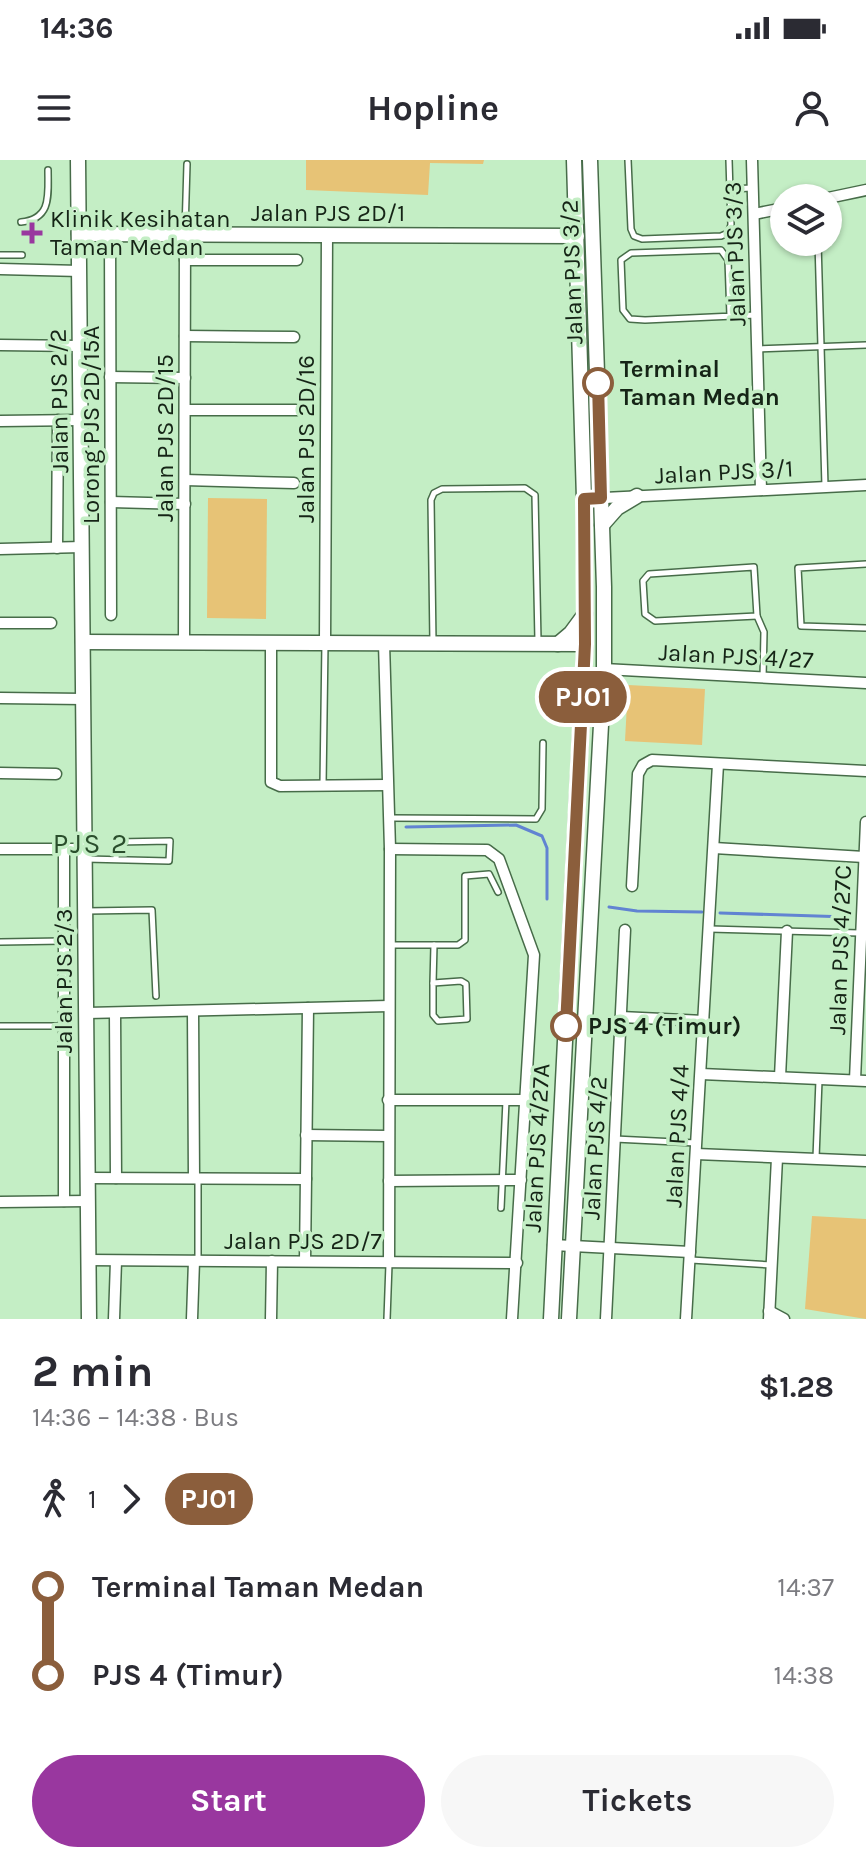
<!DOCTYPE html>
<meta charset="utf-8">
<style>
body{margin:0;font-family:Karla,sans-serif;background:#f7f7f7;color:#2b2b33;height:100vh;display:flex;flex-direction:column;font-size:30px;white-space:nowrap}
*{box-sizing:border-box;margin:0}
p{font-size:26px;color:#7c7c81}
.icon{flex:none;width:44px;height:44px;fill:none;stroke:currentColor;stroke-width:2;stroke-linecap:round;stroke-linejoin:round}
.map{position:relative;height:1159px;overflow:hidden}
.side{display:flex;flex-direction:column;background:#fff;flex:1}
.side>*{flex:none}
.badge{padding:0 16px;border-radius:26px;font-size:28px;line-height:52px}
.controls{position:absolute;left:770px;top:24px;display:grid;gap:16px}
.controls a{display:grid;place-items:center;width:72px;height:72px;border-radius:50%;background:#fff;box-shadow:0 2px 6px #0004;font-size:40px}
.map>.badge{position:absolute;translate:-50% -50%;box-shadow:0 0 0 4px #fff}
.legs{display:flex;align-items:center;gap:12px;height:88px;padding:0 32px;font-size:26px}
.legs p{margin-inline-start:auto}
.headline{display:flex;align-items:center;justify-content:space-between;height:136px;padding:0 32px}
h1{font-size:44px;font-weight:700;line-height:60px}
.cta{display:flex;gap:16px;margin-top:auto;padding:16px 32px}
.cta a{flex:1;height:92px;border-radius:48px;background:#99379f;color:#fff;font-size:32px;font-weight:700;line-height:92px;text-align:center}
.cta a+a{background:#f7f7f7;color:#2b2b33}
ul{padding:0 32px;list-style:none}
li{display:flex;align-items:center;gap:28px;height:88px;font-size:30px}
li i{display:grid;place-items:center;width:12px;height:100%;margin:0 10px;background:currentColor}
li i::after{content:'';width:20px;height:20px;margin:-10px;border:6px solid;border-radius:50%;background:#fff}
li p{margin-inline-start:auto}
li:first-child i{background:linear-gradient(#0000 50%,currentColor 0)}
li:last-child i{background:linear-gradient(currentColor 50%,#0000 0)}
.status{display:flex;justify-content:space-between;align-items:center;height:56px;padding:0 40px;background:#fff;direction:ltr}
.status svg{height:22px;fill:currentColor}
header{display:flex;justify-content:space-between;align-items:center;height:104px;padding:0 32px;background:#fff;font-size:36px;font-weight:700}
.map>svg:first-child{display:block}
.green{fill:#e7c376}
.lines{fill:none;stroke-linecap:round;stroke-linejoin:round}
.stream{stroke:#6183d2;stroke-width:3}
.lane-casing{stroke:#476c49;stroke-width:8}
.street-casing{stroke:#476c49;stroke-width:13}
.secondary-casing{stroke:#476c49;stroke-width:17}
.lane{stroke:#fff;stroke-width:5}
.street{stroke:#fff;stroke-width:10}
.secondary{stroke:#fff;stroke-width:14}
.line-1-casing{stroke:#fff;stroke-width:18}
.line-1{stroke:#8b5e3c;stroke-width:12}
.poi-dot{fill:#99379f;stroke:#c4eec5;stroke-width:3}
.stop-1-dot{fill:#fff;stroke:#8b5e3c;stroke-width:4}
.labels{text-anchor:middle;stroke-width:7;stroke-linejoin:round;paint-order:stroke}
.street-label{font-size:24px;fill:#152416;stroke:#c4eec5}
.poi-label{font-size:24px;fill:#152416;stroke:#c4eec5;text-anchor:start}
.stop-label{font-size:24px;font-weight:bold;fill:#152416;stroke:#c4eec5;text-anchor:start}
.quarter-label{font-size:28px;letter-spacing:2px;fill:#2a4e2c;stroke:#c4eec5}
</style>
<div class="status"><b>14:36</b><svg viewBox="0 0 49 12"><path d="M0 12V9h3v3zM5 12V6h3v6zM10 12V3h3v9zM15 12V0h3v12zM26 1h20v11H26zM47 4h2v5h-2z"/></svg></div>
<header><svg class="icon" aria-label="menu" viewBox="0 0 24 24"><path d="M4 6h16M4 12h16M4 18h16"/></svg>Hopline<svg class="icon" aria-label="person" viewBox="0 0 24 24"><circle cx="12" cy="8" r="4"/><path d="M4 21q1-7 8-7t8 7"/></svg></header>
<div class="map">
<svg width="866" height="1159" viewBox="0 0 866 1159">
<rect width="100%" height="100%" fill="#c4eec5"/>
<g class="green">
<polygon points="306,0 484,0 483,4 430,3 428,35 306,30"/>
<polygon points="208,338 267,339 266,459 207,458"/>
<polygon points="628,525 705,529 702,585 625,581"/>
<polygon points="812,1056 866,1059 866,1159 805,1149"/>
</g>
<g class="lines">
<g class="stream">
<polyline points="406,667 516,665 542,676 547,688 547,739"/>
<polyline points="609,747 637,751 702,752"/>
<polyline points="720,753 848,757"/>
</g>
<defs>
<g id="lane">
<polyline points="628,0 631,69 634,76 642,79 721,76 728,73 731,65 729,0"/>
<polyline points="730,29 752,28"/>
<path d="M21,62C52,59 48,35 48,10"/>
<polyline points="185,71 187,4"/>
<polyline points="818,82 825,326"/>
<polyline points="0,95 22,95"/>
<polyline points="730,156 728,100 721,90 631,93 621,100 623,150 630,159 645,160 756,155"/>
<polyline points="758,189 866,185"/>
<polyline points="866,404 798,408 801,466 866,468"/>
<polygon points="754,407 757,456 655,461 645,454 643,421 649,414"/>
<polyline points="757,456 764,472 763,518"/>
<polyline points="433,483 431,340 434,333 442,329 525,328 535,335 538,481"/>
<polyline points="323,625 325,483"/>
<polyline points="391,658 536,659 542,649 543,583"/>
<polyline points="86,699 169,701 170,681 117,682 116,699"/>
<polyline points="87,751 152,750 156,836"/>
<polyline points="710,769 860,773"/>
<polyline points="0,782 63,781"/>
<polyline points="391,785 458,785 465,780 465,716 489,714 498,732"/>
<polygon points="461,821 466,824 467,859 438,861 433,855 433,823"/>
<polyline points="433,823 434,785"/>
<polyline points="0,866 63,866"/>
<polyline points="615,979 696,983"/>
<polyline points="816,998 819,920"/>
<polyline points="198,1018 198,1100"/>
<polyline points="501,1048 506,941"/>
<polyline points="691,1100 772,1105"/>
<polyline points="387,1159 389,1104"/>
</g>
<g id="street">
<polyline points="752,0 761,330"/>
<polyline points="828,38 866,30"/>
<polyline points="754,54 784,48"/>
<polyline points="110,74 111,455"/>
<polyline points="185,100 297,100"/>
<polyline points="0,109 80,111"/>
<polyline points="185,176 294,177"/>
<polyline points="0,185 80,186"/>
<polyline points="110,217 185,218"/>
<polyline points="185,250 297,250"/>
<polyline points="0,261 81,260"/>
<polyline points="185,320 294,323"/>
<polyline points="584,339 866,325"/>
<polyline points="111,342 185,344"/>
<polyline points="57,388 58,260"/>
<polyline points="0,389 82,387"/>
<polyline points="0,463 51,463"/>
<polyline points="184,482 185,74"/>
<polyline points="271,483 271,622 280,626 387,625"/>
<polyline points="325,483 327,75"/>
<polyline points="384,483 390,689 389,1101"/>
<polyline points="604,509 866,523"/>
<polyline points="0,538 84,539"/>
<polyline points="0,613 56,614"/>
<polyline points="714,688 864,697"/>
<polyline points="0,689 85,689"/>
<polyline points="64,689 64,1041"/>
<polyline points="390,689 487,690 499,699 534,795 512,1159"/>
<polyline points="632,726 638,614 643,605 652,600 866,611"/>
<polyline points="193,852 194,1018"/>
<polyline points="87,853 389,846"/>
<polyline points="115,853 116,1018"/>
<polyline points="621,857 704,861"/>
<polyline points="701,914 866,921"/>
<polyline points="780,917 787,771"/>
<polyline points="855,920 866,662"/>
<polyline points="388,940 526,940"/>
<polyline points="306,975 388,976"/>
<polyline points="696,994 866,1001"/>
<polyline points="88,1018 306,1019"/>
<polyline points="389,1021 521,1020"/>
<polyline points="0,1042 88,1041"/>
<polyline points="553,1085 690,1092"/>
<polyline points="88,1100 517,1103"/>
<polyline points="305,1101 308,848"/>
<polyline points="769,1151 784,1159"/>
<polyline points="114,1159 116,1101"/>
<polyline points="192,1159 194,1101"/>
<polyline points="271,1159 272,1101"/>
<polyline points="606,1159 625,770"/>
<polyline points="686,1159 718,604"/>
<polyline points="769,1159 777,998"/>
</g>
<g id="secondary">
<polyline points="78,0 89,1159"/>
<polyline points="79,74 577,76"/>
<polyline points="602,365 617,348 637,336"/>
<polyline points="83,482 585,484"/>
<polyline points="558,484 571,473 585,454"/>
<polyline points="551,1159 585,484 584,339 574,0"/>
<polyline points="569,1159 604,509 604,427 590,0"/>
</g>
</defs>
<use href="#lane" class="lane-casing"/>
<use href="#street" class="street-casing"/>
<use href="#secondary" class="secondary-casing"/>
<use href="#lane" class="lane"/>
<use href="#street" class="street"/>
<use href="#secondary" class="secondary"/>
</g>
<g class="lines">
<defs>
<polyline id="line-1" points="566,866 585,484 584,339 601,338 598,223"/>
</defs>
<use href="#line-1" class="line-1-casing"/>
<use href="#line-1" class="line-1"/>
</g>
<path class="poi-dot" d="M28 61h8v8h8v8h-8v8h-8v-8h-8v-8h8z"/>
<g class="stop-1-dot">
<circle cx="598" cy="223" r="14"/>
<circle cx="566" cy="866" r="14"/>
</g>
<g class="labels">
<g class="street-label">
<text x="328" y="61">Jalan PJS 2D/1</text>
<text transform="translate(735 94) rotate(-92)" y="8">Jalan PJS 3/3</text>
<text transform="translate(572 112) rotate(-92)" y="8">Jalan PJS 3/2</text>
<text transform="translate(59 241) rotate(-91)" y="8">Jalan PJS 2/2</text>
<text transform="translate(91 265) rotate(-90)" y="8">Lorong PJS 2D/15A</text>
<text transform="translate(165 278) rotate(-90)" y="8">Jalan PJS 2D/15</text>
<text transform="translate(306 279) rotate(-90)" y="8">Jalan PJS 2D/16</text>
<text transform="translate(724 312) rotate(-3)" y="8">Jalan PJS 3/1</text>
<text transform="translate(736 496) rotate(3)" y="8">Jalan PJS 4/27</text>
<text transform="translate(840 790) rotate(-88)" y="8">Jalan PJS 4/27C</text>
<text transform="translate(64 821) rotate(-90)" y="8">Jalan PJS 2/3</text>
<text transform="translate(677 976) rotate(-87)" y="8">Jalan PJS 4/4</text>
<text transform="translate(537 988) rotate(-87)" y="8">Jalan PJS 4/27A</text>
<text transform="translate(595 988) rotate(-87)" y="8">Jalan PJS 4/2</text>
<text x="303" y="1089">Jalan PJS 2D/7</text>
</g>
<g class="poi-label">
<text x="50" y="67">Klinik Kesihatan<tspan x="50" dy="28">Taman Medan</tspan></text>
</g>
<g class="stop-label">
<text x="620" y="217">Terminal<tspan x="620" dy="28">Taman Medan</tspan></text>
<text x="588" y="874">PJS 4 (Timur)</text>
</g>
<g class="quarter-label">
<text x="91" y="693">PJS 2</text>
</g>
</g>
</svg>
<div class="controls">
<a><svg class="icon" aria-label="layers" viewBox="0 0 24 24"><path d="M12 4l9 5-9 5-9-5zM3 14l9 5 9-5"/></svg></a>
</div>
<b class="badge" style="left:583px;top:537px;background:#8b5e3c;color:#fff">PJ01</b>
</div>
<section class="side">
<div class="headline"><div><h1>2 min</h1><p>14:36 – 14:38 · Bus</p></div><b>$1.28</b></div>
<div class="legs"><svg class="icon" aria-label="walk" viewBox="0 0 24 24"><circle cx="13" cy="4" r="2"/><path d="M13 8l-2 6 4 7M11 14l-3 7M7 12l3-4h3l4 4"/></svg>1<svg class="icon" aria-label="forward" viewBox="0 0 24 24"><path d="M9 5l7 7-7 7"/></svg><b class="badge" style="background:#8b5e3c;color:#fff">PJ01</b></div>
<ul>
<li><i style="color:#8b5e3c"></i><b>Terminal Taman Medan</b><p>14:37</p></li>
<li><i style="color:#8b5e3c"></i><b>PJS 4 (Timur)</b><p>14:38</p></li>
</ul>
<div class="cta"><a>Start</a><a>Tickets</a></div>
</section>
